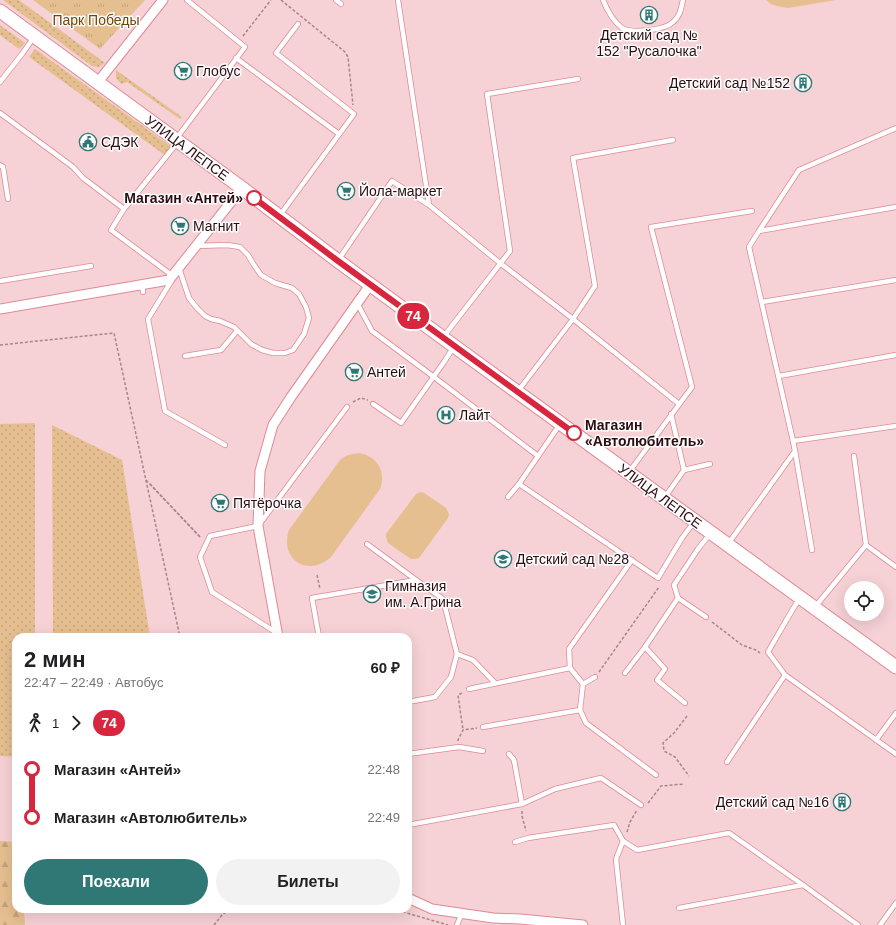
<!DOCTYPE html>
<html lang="ru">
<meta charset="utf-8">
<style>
body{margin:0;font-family:Helvetica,sans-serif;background:#f2f2f2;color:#202124;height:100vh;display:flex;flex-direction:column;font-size:15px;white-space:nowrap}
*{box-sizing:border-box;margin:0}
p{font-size:13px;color:#757577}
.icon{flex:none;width:22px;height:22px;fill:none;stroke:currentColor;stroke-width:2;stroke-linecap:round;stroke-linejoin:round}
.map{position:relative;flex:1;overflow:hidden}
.drawer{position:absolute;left:12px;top:633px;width:400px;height:280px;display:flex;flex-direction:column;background:#fff;border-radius:12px;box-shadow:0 4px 16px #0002}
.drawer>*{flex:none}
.badge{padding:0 8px;border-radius:13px;font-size:14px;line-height:26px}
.controls{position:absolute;left:844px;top:581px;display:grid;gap:8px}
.controls a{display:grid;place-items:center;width:40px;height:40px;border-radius:50%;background:#fff;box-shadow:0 4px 16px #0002;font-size:20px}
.map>.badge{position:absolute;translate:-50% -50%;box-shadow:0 0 0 2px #fff}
.legs{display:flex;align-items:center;gap:6px;height:44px;padding:0 12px;font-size:13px}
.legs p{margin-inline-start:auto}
.headline{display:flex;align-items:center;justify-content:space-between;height:68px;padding:0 12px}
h1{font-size:22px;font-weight:800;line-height:30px}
.action{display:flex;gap:8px;margin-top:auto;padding:8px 12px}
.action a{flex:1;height:46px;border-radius:24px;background:#2f7875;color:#fff;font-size:16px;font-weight:800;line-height:46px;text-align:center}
.action a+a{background:#f2f2f2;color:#202124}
ul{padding:0 12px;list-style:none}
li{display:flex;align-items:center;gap:14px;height:48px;font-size:15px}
li i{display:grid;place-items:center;width:6px;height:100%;margin:0 5px;background:currentColor}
li i::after{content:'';width:10px;height:10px;margin:-5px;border:3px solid;border-radius:50%;background:#fff}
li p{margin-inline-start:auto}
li:first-child i{background:linear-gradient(#0000 50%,currentColor 0)}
li:last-child i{background:linear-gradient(currentColor 50%,#0000 0)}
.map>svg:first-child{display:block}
.grass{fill:url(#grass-dots)}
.forest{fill:url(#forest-firs)}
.park{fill:url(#park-tufts)}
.pitch{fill:#e6bf91}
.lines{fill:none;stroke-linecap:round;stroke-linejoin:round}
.lane-casing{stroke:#df8a96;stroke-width:6}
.street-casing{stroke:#df8a96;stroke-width:11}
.secondary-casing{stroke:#df8a96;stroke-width:15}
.path{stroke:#a8858a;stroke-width:1.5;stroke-dasharray:3 2;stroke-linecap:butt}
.lane{stroke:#fff;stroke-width:4.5}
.street{stroke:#fff;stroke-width:9}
.secondary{stroke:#fff;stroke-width:13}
.line-1-casing{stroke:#fff;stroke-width:9}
.line-1{stroke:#d7263d;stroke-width:6}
.stop-1-dot{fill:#fff;stroke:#d7263d;stroke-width:2}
.labels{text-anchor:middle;stroke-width:3;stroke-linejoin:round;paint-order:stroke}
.park-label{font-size:14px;fill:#704705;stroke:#fdfdfd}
.poi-label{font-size:14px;fill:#2c0c12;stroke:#fdfdfd;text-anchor:start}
.street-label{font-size:14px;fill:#2c0c12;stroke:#fdfdfd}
.stop-label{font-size:14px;font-weight:bold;fill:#2c0c12;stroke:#fdfdfd;text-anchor:end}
</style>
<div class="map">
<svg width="896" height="925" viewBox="0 0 896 925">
<defs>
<pattern id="grass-dots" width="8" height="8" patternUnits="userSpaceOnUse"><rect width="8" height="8" fill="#e6bf91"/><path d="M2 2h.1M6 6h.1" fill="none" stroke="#c5a37c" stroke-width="1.8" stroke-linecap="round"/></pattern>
<pattern id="forest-firs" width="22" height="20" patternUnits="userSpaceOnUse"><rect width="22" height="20" fill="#e6bf91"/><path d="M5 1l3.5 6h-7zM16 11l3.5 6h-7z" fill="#c5a37c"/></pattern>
<pattern id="park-tufts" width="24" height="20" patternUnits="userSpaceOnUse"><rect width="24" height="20" fill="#e6bf91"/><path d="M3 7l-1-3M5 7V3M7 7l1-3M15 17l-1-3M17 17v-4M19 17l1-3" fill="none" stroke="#c5a37c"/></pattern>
</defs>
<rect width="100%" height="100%" fill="#f6d1d5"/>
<g class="grass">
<polygon points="3,0 19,0 105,63 99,67 92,66"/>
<polygon points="0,25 25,43 19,49 0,35"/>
<polygon points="35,49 172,147 166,156 29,57"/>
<polygon points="116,70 182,117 180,119 127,82 121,84 116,78"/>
<polygon points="35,423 35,637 16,637 16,757 0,756 0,424"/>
<polygon points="52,425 122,460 150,637 53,637"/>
</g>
<polygon class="forest" points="0,841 16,842 16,909 24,909 25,925 0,925"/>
<polygon class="park" points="33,0 145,0 100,49"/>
<g class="pitch">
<polygon points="766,0 836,0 788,8 777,6 771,4"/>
<path d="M359,453C362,454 365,454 368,456C381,462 385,476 380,489L331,557C308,578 279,559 289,530L340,460C346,455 351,454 359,453Z"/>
<polygon points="421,492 424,493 446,508 449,514 448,518 419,558 414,559 411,559 388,543 386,537 386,534 416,494"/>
</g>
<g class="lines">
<defs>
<g id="lane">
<polyline points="336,0 341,4"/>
<polyline points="398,0 429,205 500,263 573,319 679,404"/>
<path d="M603,0C607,10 613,21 622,28C632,34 665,30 673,22C680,17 681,8 683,0"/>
<polyline points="236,58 339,134"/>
<polyline points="0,82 22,54 34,37"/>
<polyline points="0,113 73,167 83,178 124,209"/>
<polyline points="896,128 799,170 759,231 896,207"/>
<polyline points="176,139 245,47 187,0"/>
<polyline points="0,165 3,167 8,199"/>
<polyline points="280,215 354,114 276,53 298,24"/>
<polyline points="759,231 749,247 793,441 896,426"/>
<polyline points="339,259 392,181 429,205"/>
<polyline points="179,268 189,298 197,308 205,316 211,319 220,321 234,327 251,344 262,350 273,353 285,353 293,350 304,334 309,318 306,307 299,294 292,288 275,283 261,275 254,265 248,255 240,247 227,245 196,246"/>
<polyline points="173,276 111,230 124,209 177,143"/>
<polyline points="172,280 148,319 165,411 225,445"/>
<polyline points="0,281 91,266"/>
<polyline points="142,285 143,292"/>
<polyline points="762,302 896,280"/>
<polyline points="357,303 372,331 434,377 538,456"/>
<polyline points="444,336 510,251 487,94 578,79"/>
<polyline points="185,356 221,350 237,331"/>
<polyline points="779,376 896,355"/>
<polyline points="518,391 573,319 595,286 573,158 673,140"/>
<polyline points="373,404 401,423 444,362 453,348"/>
<polyline points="671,414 684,470"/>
<polyline points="560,424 519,484 658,578 682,538 694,522"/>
<polyline points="795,451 812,550"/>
<polyline points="854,456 866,545 896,567"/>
<polyline points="629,472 692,387 651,227 752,211"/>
<polyline points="508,497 519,484"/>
<polyline points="665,497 684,470 710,464"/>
<polyline points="367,544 416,580"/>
<polyline points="728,544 795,451 793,441"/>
<polyline points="799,599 787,619 768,652 785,675 896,754"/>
<polyline points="815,607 866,545"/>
<polyline points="706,617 678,598 674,585 698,549 710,534"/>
<polyline points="277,633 212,592 200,557 210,536 258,526 347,407"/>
<polyline points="319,637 312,598 416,580 443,599 457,654 451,677 435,697 408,702"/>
<polyline points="645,647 665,669 657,680 685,703"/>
<polyline points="457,654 473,660 495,683"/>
<polyline points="570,668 583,684 580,710"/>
<polyline points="625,673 645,647 678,598"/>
<polyline points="583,684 595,677"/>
<polyline points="469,689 570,668 569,649 632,560"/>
<polyline points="483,727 580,710 586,723 656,775"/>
<polyline points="876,740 896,713"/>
<polyline points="408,754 459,747 483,751"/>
<polyline points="727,762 785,675"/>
<polyline points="522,804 555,789 601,778 641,805"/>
<polyline points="408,825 522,804 514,760 509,754"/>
<polyline points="515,842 528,838 614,825 623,841 637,850 729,833 803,885"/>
<polyline points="679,908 803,885 858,925"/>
<polyline points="457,925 462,913"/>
<polyline points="623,925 616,859 623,841"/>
<polyline points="880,925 896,903"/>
</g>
<g id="street">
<polyline points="98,82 163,0"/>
<polyline points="0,309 169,280 242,188"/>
<polyline points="278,637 258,526 260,471 273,425 291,397 370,285"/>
<polyline points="408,898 432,909 493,918 520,919 583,925"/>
</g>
<polyline id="secondary" points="0,11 242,188 338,261 454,346 896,667"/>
</defs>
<use href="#lane" class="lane-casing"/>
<use href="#street" class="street-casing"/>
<use href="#secondary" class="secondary-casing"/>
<g class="path">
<polyline points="281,0 345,52 348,57 353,105"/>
<polyline points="243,36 271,0"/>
<polyline points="0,345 114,333 180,637"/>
<polyline points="353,402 361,398 368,400"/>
<polyline points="146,480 201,538"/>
<polyline points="150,484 201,538"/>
<polyline points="317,575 320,589"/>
<polyline points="712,622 742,645 756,650 760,653"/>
<polyline points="599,672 659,587 659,586"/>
<polyline points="462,693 458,695 463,730"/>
<polyline points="687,716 674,733 663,743 664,751 675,757 689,776"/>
<polyline points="458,741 458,740 463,730 477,728"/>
<polyline points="648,803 661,786 684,784"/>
<polyline points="522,811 522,816 526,831"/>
<polyline points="627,832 630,822 637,810"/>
<polyline points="393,909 448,925"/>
<polyline points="214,925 222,915 229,909"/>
</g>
<use href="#lane" class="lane"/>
<use href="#street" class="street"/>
<use href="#secondary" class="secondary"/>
</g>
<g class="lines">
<defs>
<polyline id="line-1" points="254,198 338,261 574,433"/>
</defs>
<use href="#line-1" class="line-1-casing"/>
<use href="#line-1" class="line-1"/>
</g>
<defs>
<symbol id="building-ring" viewBox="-11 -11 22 22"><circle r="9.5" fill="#fdfdfd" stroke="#2f7875" stroke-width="1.5"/><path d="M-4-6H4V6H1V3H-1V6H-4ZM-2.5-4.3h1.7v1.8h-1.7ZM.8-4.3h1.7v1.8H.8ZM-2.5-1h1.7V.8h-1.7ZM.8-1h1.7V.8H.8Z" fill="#2f7875"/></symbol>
<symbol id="supermarket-ring" viewBox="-11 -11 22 22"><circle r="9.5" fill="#fdfdfd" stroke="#2f7875" stroke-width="1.5"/><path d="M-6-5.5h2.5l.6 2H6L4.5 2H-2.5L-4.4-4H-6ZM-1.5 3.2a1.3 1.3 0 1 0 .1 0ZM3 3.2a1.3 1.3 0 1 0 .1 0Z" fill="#2f7875"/></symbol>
<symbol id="civic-ring" viewBox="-11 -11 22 22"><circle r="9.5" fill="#fdfdfd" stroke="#2f7875" stroke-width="1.5"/><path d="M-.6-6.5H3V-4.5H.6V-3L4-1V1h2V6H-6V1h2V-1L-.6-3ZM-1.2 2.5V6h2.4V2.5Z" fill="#2f7875"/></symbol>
<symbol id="hospital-ring" viewBox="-11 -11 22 22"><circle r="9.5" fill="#fdfdfd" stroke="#2f7875" stroke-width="1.5"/><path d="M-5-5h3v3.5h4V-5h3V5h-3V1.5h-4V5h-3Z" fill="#2f7875"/></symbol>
<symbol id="school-ring" viewBox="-11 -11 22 22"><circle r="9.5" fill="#fdfdfd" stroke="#2f7875" stroke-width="1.5"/><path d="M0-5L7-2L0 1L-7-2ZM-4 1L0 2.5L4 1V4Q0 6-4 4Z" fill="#2f7875"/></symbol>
</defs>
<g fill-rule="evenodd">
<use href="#building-ring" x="639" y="5" width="20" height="20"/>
<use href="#supermarket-ring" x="173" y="61" width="20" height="20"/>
<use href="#building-ring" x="793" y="73" width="20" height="20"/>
<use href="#civic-ring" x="78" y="132" width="20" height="20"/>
<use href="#supermarket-ring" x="336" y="181" width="20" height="20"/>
<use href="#supermarket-ring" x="170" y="216" width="20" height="20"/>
<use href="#supermarket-ring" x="344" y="362" width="20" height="20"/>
<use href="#hospital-ring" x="436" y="405" width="20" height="20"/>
<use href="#supermarket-ring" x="210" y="493" width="20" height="20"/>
<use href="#school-ring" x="493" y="549" width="20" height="20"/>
<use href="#school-ring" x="362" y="584" width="20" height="20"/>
<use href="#building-ring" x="832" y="792" width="20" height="20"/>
</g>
<g class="stop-1-dot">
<circle cx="254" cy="198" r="7"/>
<circle cx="574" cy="433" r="7"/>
</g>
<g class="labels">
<g class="park-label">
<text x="96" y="25">Парк Победы</text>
</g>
<g class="poi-label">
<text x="649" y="40" text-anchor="middle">Детский сад №<tspan x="649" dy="16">152 "Русалочка"</tspan></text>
<text x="196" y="76">Глобус</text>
<text x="790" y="88" text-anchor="end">Детский сад №152</text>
<text x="101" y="147">СДЭК</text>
<text x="359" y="196">Йола-маркет</text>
<text x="193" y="231">Магнит</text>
<text x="367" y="377">Антей</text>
<text x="459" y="420">Лайт</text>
<text x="233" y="508">Пятёрочка</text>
<text x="516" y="564">Детский сад №28</text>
<text x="385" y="591">Гимназия<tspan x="385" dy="16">им. А.Грина</tspan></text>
<text x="829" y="807" text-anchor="end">Детский сад №16</text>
</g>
<g class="street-label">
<text transform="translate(187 148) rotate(36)" y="5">УЛИЦА ЛЕПСЕ</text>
<text transform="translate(660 496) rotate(36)" y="5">УЛИЦА ЛЕПСЕ</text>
</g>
<g class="stop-label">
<text x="243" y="203">Магазин «Антей»</text>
<text x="585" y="430" text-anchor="start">Магазин<tspan x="585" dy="16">«Автолюбитель»</tspan></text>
</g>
</g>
</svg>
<div class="controls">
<a><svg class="icon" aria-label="locate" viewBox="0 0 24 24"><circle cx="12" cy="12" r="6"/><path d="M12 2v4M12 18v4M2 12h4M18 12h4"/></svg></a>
</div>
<b class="badge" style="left:413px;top:316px;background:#d7263d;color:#fff">74</b>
<section class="drawer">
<div class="headline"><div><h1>2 мин</h1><p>22:47 – 22:49 · Автобус</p></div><b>60 ₽</b></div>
<div class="legs"><svg class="icon" aria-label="walk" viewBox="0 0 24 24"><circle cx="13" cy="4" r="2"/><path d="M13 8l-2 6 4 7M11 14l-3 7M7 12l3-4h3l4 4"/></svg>1<svg class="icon" aria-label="forward" viewBox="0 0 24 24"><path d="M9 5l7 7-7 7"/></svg><b class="badge" style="background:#d7263d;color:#fff">74</b></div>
<ul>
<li><i style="color:#d7263d"></i><b>Магазин «Антей»</b><p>22:48</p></li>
<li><i style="color:#d7263d"></i><b>Магазин «Автолюбитель»</b><p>22:49</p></li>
</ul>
<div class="action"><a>Поехали</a><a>Билеты</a></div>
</section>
</div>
